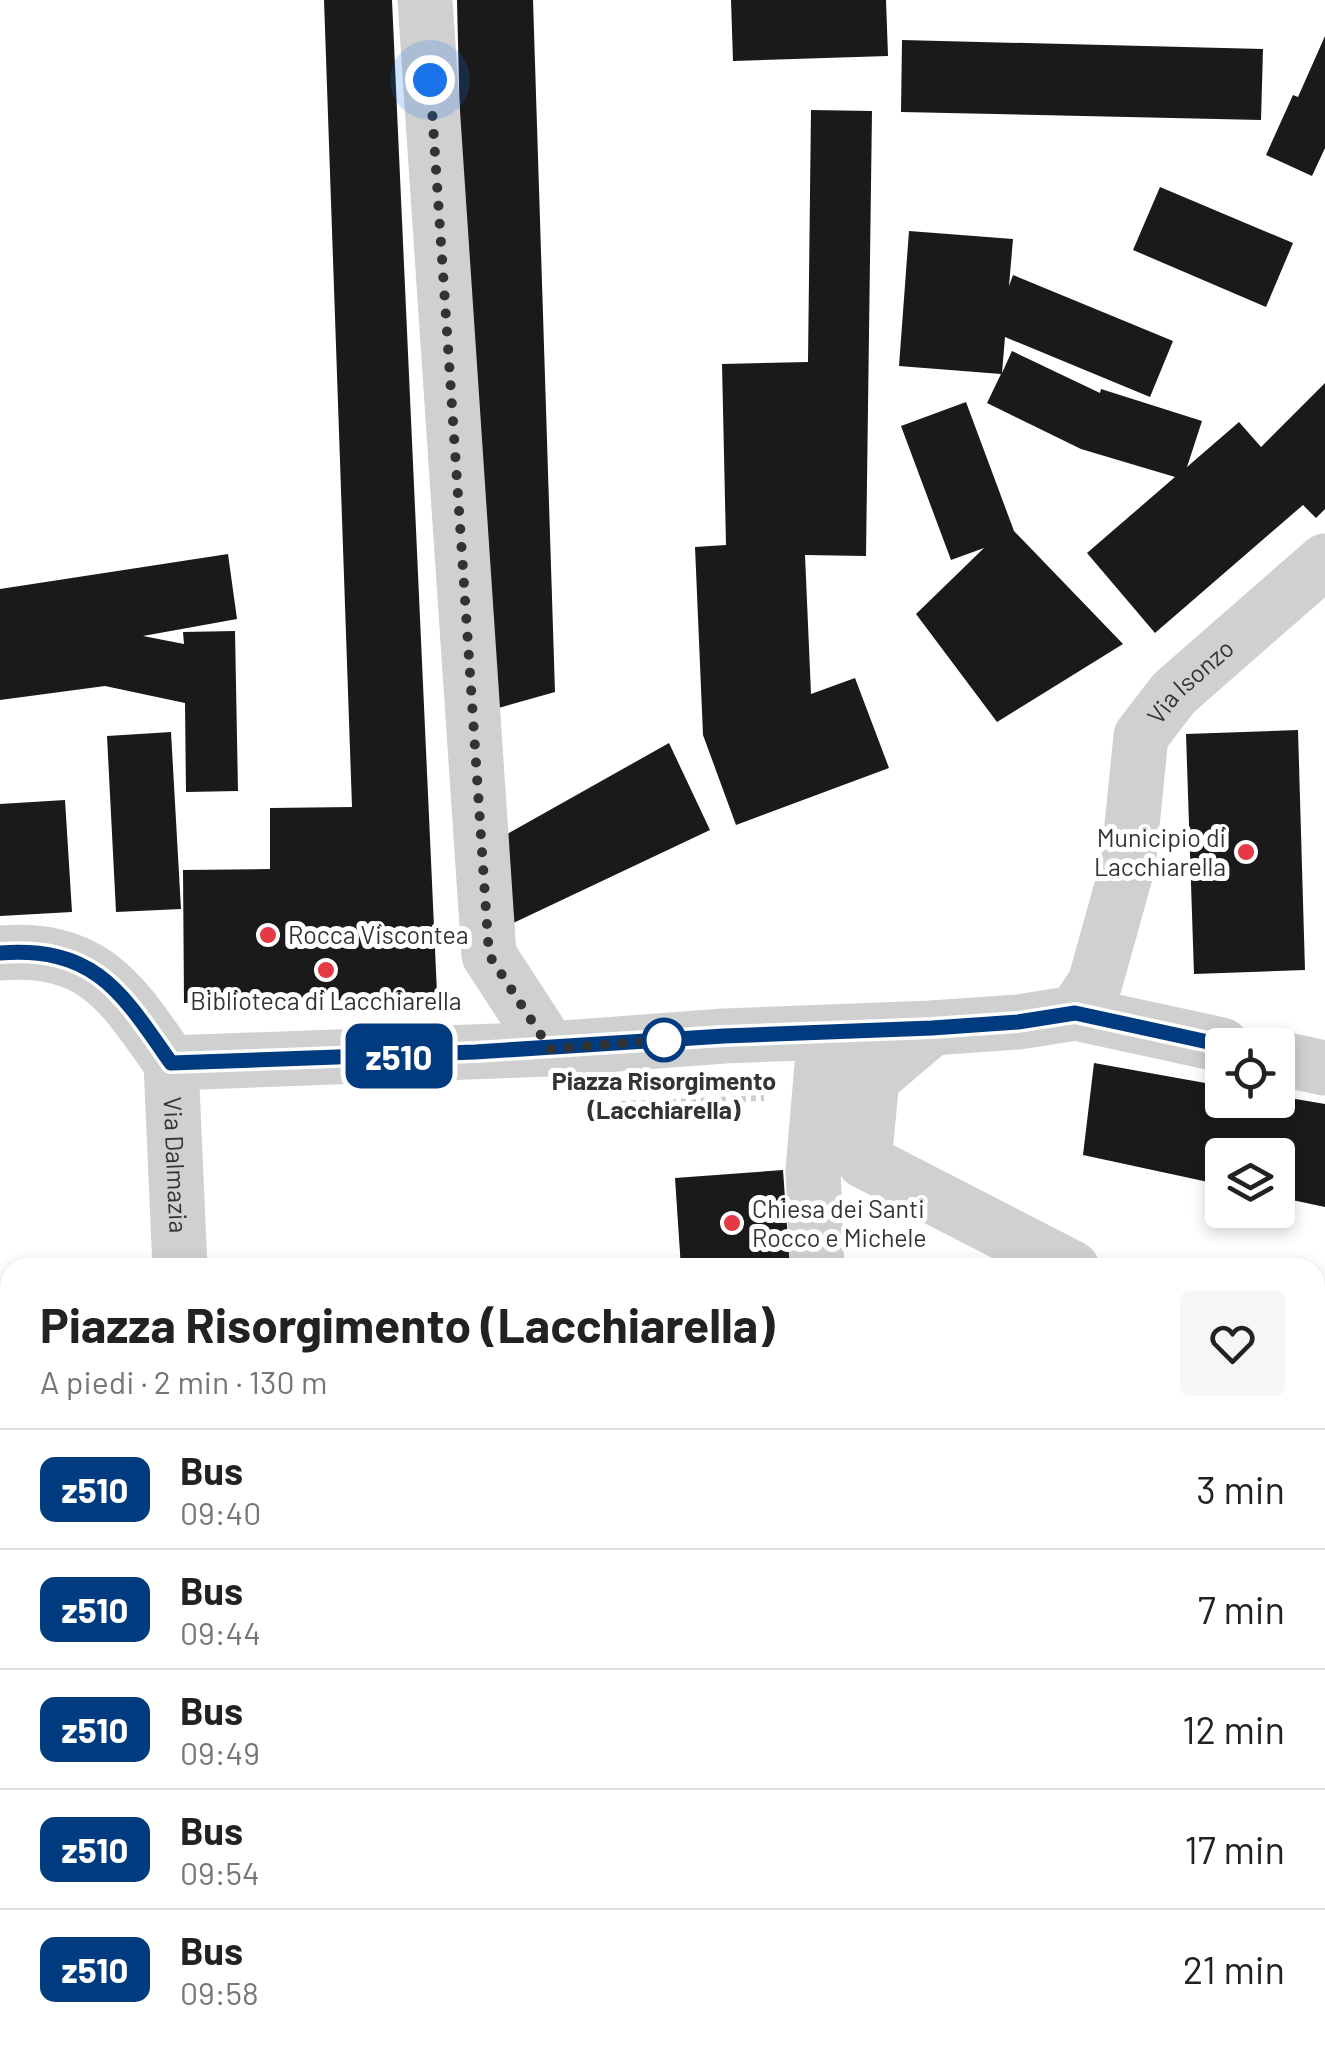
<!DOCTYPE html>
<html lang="it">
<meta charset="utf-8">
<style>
body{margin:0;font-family:Barlow,sans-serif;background:#f6f6f6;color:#222;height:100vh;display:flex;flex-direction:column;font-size:38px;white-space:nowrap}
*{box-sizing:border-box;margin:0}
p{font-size:32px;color:#767676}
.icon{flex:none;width:55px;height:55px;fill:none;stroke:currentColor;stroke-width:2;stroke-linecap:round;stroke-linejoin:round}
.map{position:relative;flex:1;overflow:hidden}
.details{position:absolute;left:0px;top:1258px;width:1325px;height:792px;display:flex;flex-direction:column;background:#fff;border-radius:30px 30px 0 0;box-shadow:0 5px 15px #0003}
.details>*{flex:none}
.badge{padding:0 20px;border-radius:15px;font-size:35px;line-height:65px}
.fabs{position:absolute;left:1205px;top:1028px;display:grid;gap:20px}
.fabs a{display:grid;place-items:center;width:90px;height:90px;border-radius:10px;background:#fff;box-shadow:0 5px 15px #0003;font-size:50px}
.you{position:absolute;width:50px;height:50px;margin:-25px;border:8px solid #fff;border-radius:50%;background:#1a73e8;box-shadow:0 0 0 15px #1a73e833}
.map>.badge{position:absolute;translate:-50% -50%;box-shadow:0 0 0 5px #fff}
.round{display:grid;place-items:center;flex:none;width:105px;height:105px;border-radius:10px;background:#f6f6f6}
.overview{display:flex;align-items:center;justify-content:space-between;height:170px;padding:0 40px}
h1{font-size:48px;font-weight:700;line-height:75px}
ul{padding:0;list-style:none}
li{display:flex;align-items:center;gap:30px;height:120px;padding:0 40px;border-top:2px solid #e0e0e0}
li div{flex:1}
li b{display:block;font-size:38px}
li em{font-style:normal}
li .badge{min-width:110px;font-weight:700;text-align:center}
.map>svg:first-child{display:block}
.building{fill:#1a1a1a}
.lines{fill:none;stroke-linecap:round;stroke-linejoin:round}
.path{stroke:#cdcdcd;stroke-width:6;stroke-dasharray:5 5;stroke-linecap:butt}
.street{stroke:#d0d0d0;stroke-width:55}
.line-casing{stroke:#fff;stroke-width:22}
.line{stroke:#003b80;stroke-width:15}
.walk{stroke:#333;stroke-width:10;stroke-dasharray:0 18}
.poi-dot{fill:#e63946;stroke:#fff;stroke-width:4}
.stop-dot{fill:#fff;stroke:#003b80;stroke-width:5}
.labels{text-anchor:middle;stroke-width:10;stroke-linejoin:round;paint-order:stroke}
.street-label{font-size:25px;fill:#333;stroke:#fff}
.poi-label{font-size:25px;fill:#333;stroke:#fff;text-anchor:start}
.stop-label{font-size:25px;font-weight:bold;fill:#333;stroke:#fff}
</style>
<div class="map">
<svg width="1325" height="2049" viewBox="0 0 1325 2049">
<rect width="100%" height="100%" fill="#fff"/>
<g class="building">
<polygon points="324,0 392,0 437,993 354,1000 184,1003 183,870 270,869 270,808 352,807"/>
<polygon points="457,0 533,0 555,692 474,715"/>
<polygon points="731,0 886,0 888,56 733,61"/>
<polygon points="1325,36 1325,148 1312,176 1266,155 1293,95 1298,97"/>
<polygon points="902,40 1263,49 1261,120 901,112"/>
<polygon points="811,110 872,111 866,556 805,555 811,694 855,678 889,768 736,825 703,735 695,547 726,545 722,364 808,362"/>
<polygon points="1160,187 1293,243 1266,307 1133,250"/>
<polygon points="909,231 1013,239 1009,286 1013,275 1173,341 1150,397 1005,337 1002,373 1012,351 1100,393 1101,389 1202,421 1187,467 1239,422 1261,447 1325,383 1325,509 1316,518 1303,505 1155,633 1087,553 1175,477 1081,449 987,403 1001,374 899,366"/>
<polygon points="966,402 1014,531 1123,644 997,722 916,614 984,548 951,560 901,426"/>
<polygon points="228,554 237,619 143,636 184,644 183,632 235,631 238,791 186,792 185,703 105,686 0,700 0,589"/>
<polygon points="1298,730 1305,970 1194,974 1186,734"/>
<polygon points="171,732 181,909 116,912 107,736"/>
<polygon points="669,743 710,830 505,927 493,842"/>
<polygon points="65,800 72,912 0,916 0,804"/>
<polygon points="1094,1063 1222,1086 1222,1100 1278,1100 1278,1096 1325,1104 1325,1207 1278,1197 1278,1155 1222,1155 1222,1185 1083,1155"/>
<polygon points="783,1170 790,1268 681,1268 675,1178"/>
<polygon points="1322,1505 1325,1505 1325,1597 1315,1596"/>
<rect x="705" y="2040" width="118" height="9"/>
</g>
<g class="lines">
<polyline class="path" points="621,1104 764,1098"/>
<g class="street">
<polyline points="425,0 489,955 550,1049"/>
<path d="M0,953C96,946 122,994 171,1063"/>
<path id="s1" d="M1075,1013L1095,983L1128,865L1141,736L1174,693L1325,561"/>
<polyline points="932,1028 872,1079 864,1161 1072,1268"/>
<polyline points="1278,1058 1325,1068"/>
<polyline points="171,1063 550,1049 724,1036 932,1028 1018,1022 1075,1013 1222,1045"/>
<path id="s2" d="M171,1063L180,1268"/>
<polyline points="817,1268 813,1170 822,1065 887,1043"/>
<polyline points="1315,1345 1325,1346"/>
<polyline points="0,1610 10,1610"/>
<polyline points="1315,1790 1325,1809"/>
<polyline points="846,2040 846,2049"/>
</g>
</g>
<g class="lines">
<defs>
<path id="line" d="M0,953C96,946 122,993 171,1063L475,1052L724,1036L932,1028L1018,1022L1075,1013L1222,1045"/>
</defs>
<use href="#line" class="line-casing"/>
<use href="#line" class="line"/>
<polyline class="walk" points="430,80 489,955 550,1049 664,1040"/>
</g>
<g class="poi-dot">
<circle cx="1246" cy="852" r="10"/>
<circle cx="268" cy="935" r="10"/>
<circle cx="326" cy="970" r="10"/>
<circle cx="732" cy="1223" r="10"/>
</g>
<circle class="stop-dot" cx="664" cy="1040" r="20"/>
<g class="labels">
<g class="street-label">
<text dy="9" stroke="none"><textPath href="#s1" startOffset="362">Via Isonzo</textPath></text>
<text dy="9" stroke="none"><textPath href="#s2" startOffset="102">Via Dalmazia</textPath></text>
</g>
<g class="poi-label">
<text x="1226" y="847" text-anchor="end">Municipio di<tspan x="1226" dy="29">Lacchiarella</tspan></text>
<text x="288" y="944">Rocca Viscontea</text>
<text x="326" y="1010" text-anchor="middle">Biblioteca di Lacchiarella</text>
<text x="752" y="1218">Chiesa dei Santi<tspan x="752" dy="29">Rocco e Michele</tspan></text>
</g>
<g class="stop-label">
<text x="664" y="1090">Piazza Risorgimento<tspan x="664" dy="29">(Lacchiarella)</tspan></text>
</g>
</g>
</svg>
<div class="fabs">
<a><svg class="icon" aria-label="locate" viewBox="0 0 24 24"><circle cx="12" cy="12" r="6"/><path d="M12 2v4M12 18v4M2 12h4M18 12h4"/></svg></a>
<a><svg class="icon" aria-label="layers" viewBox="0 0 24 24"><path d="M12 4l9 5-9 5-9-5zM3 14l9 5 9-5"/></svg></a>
</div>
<div class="you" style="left:430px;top:80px"></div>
<b class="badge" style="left:399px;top:1056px;background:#003b80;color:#fff">z510</b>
<section class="details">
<div class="overview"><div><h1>Piazza Risorgimento (Lacchiarella)</h1><p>A piedi · 2 min · 130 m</p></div><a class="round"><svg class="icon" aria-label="heart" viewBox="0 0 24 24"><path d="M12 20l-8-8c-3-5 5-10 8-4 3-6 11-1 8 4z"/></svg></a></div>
<ul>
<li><span class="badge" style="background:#003b80;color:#fff">z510</span><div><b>Bus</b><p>09:40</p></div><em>3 min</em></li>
<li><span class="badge" style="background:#003b80;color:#fff">z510</span><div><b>Bus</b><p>09:44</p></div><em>7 min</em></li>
<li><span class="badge" style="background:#003b80;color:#fff">z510</span><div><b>Bus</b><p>09:49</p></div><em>12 min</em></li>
<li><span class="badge" style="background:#003b80;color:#fff">z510</span><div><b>Bus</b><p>09:54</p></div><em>17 min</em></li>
<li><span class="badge" style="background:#003b80;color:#fff">z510</span><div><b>Bus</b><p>09:58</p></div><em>21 min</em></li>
</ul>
</section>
</div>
